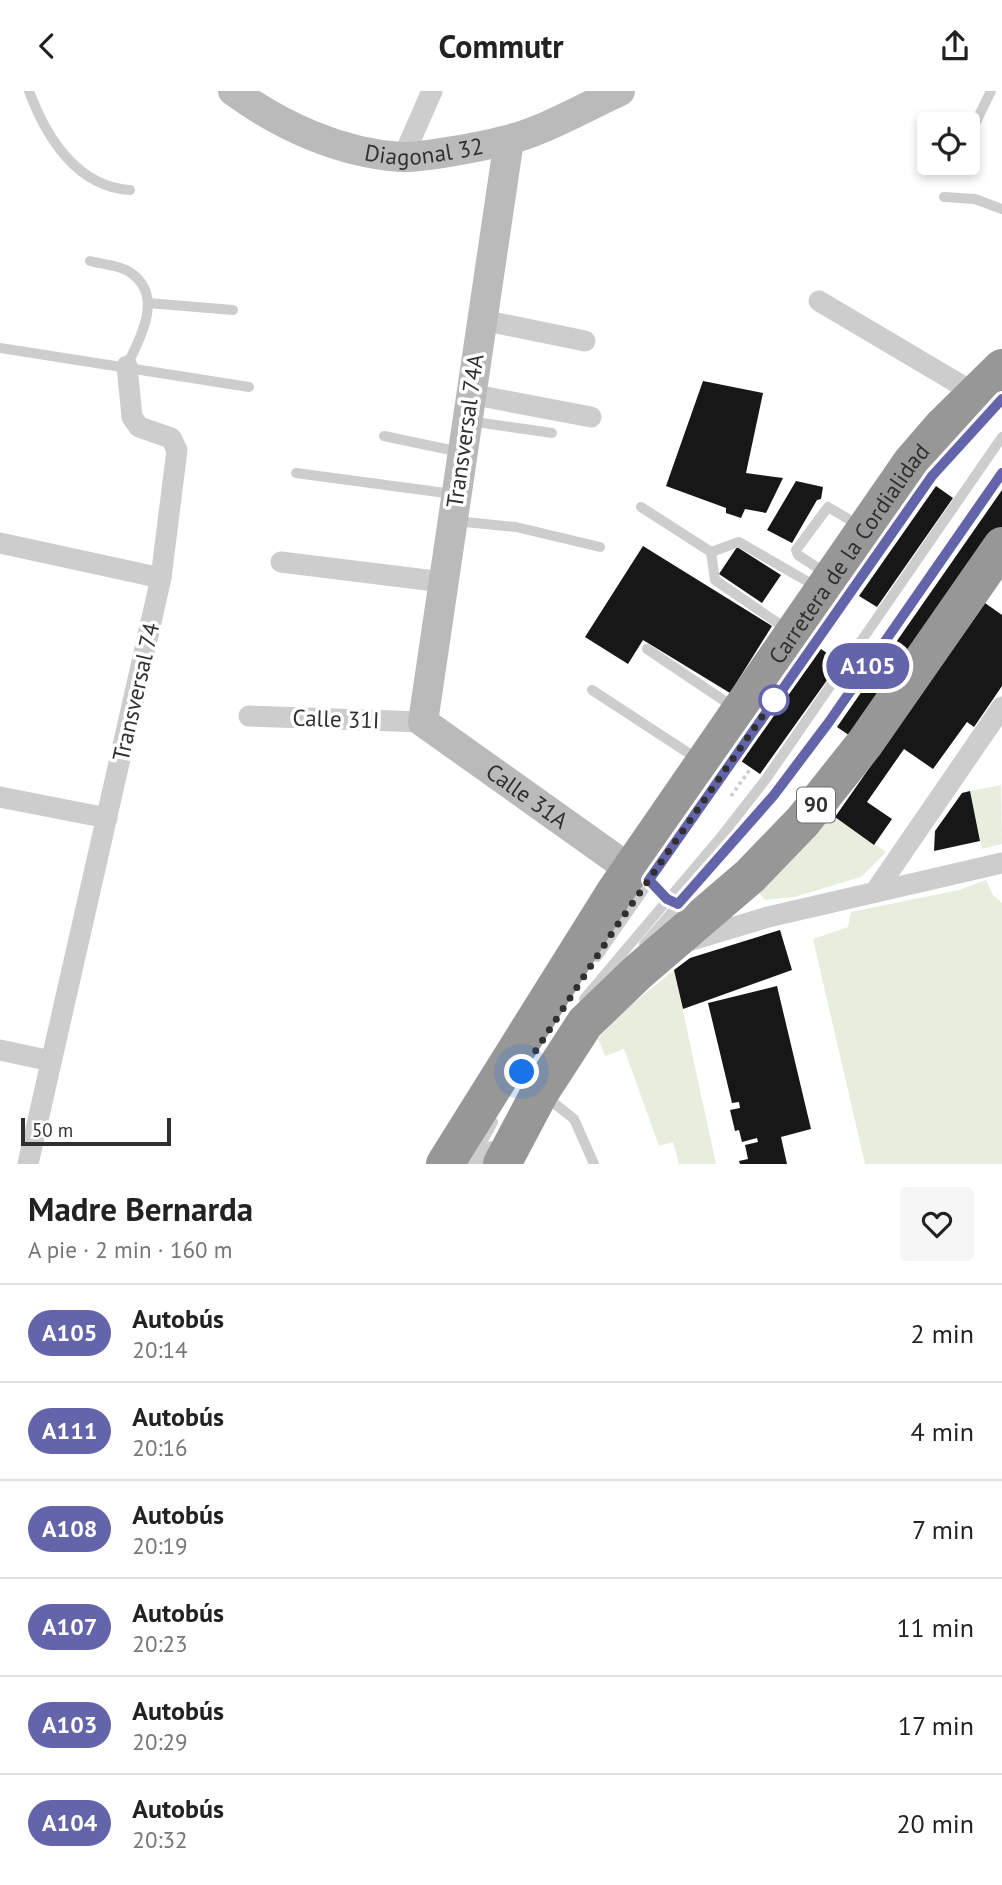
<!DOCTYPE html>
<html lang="es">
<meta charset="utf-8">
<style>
body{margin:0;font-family:"PT Sans",sans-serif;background:#f6f6f6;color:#222;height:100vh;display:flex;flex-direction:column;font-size:26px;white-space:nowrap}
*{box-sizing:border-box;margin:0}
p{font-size:23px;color:#767676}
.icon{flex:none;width:38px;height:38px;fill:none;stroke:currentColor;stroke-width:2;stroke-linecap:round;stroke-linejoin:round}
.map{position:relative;height:1073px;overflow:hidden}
.side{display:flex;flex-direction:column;background:#fff;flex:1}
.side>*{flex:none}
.badge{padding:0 14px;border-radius:23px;font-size:24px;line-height:46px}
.controls{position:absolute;left:917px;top:21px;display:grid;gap:14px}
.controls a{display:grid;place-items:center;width:63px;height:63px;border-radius:7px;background:#fff;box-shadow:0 4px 10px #0003;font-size:35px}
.scale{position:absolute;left:21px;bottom:18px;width:150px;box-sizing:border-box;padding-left:7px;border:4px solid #303030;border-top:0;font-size:19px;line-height:24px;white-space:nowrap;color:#303030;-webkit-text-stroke:5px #fff;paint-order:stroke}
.you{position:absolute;width:35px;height:35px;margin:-18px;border:5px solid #fff;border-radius:50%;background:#1a73e8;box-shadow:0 0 0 10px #1a73e833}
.map>.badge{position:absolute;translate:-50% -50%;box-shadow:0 0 0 4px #fff}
.round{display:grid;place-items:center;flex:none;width:74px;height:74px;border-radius:7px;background:#f6f6f6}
.summary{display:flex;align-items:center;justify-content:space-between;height:119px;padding:0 28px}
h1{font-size:33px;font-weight:600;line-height:52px}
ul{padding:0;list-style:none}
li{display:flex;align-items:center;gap:21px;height:98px;padding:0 28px;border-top:2px solid #e0e0e0}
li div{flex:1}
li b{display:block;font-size:26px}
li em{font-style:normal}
li .badge{min-width:77px;font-weight:700;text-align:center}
header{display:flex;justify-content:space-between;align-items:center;height:91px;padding:0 28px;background:#fff;font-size:32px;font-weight:600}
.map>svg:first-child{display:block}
.green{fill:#e8eedd}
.building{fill:#171717}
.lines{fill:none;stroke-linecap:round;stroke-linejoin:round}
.path{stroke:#cdcdcd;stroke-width:3.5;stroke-dasharray:3.5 3.5;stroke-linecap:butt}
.lane{stroke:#cdcdcd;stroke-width:10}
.street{stroke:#cdcdcd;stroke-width:21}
.secondary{stroke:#bababa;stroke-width:30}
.highway{stroke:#979797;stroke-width:38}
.line-casing{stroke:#fff;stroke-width:16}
.line{stroke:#6464aa;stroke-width:10}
.walk{stroke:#303030;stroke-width:7;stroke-dasharray:0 12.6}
.stop-dot{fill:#fff;stroke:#6464aa;stroke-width:3.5}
.labels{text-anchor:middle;stroke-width:7;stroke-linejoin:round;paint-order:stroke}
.shield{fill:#fff;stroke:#6e6e6e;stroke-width:2}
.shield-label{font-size:21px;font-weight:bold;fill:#303030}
.street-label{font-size:23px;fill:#303030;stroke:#fff}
</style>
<header><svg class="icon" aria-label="back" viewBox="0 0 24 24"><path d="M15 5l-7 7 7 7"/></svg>Commutr<svg class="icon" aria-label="share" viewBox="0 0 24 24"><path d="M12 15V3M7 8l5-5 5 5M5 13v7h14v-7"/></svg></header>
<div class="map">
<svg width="1002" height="1073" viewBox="0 0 1002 1073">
<rect width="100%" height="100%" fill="#fff"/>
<g class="green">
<polygon points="1001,694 1002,753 982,758 970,700"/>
<polygon points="825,719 886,761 861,786 794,806 765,809 759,802"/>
<polygon points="986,789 993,804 1002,812 1002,1073 865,1073 813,848 848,836 851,821 959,799"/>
<polygon points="674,879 716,1073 679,1073 673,1051 659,1055 624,958 605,965 598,948 621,922"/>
</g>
<g class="building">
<polygon points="703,290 763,302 746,382 783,387 766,422 745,418 741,427 726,422 726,417 666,395"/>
<polygon points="796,390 823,396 821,408 817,409 792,452 767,439"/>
<polygon points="936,395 953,407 877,516 859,505"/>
<polygon points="1002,399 1002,439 856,649 837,636"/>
<polygon points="643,455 772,535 730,602 643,549 628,573 585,546"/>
<polygon points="737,456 781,484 762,512 719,483"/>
<polygon points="985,512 1002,524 1002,595 974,636 967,631 933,678 904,658 867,711 892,728 874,754 835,726"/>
<polygon points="821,558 840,571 760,683 741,670"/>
<polygon points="970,700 980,750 934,760 935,740 962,702"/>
<polygon points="780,839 792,879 683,918 674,879 690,867"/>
<polygon points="777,895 811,1038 781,1046 787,1073 740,1073 739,1070 748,1068 745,1054 758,1051 757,1047 742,1051 739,1039 735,1040 730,1019 740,1017 739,1011 732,1012 708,912"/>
</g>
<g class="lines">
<polyline class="path" points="731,705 751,677"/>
<g class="lane">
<path d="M29,0C46,46 77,96 130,99"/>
<polyline points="968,47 991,0"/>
<polyline points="944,106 975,108 1002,118"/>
<path d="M90,170C101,173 118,174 128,180C166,203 140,246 127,275"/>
<polyline points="148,212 233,219"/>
<polyline points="0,257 249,296"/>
<polyline points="469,330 552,342"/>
<polyline points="384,345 460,361"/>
<polyline points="296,382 453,403"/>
<polyline points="641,416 711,461 715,489 788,539"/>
<polyline points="455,430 516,436 600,456"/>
<polyline points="711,461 739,451 817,496"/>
<polyline points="827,483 798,464 796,459 828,416 860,435"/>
<polyline points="647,558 735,617"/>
<polyline points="592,599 699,669"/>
<polyline points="649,789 672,810"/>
<polyline points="644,853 774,704 829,631 1002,382"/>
<polyline points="597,866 932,385 1002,308"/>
<polyline points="584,908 720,747 766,688 1002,346"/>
<polyline points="545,1005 574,1028 594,1073"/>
<polyline points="470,1073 493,1031"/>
<polyline points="481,1073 491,1055"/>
</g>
<g class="street">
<polyline points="403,66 432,0"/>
<polyline points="819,210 976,303"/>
<polyline points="482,229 585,250"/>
<polyline points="470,303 591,326"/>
<polyline points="0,452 161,487"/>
<polyline points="281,471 443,491"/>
<polyline points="249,625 423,631"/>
<polyline points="0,706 107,727"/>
<polyline points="875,801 1002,616"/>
<polyline points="685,851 768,826 1002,772"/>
<polyline points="0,959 51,970"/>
<polyline points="28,1073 161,487 177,359 171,347 139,336 132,326 127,275"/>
</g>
<g class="secondary">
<path id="s1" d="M233,0C281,35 340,62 401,66C421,67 485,55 507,49C542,41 587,15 620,0"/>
<path id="s2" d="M509,49L423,631L631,779"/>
</g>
<g class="highway">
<path id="s3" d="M445,1073L615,801L911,372L943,335L1002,277"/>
<polyline points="502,1073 539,1003 585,932 638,881 750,785 803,730 865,652 1002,455"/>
</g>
</g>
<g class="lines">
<defs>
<polyline id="line" points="1002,308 932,385 649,789 667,808 678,813 774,704 829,631 1002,382"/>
</defs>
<use href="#line" class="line-casing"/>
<use href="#line" class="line"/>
<polyline class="walk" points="522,981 616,836 780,600 774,609"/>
</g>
<circle class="stop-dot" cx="774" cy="609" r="14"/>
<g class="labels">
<rect class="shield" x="797" y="696.5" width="38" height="35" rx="5"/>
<g class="shield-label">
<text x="816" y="721">90</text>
</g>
<g class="street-label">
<text dy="8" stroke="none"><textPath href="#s1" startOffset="206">Diagonal 32</textPath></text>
<text transform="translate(465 340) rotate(-82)" y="8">Transversal 74A</text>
<text dy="8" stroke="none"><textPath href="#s3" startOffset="732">Carretera de la Cordialidad</textPath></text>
<text transform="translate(136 601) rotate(-77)" y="8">Transversal 74</text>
<text transform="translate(336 628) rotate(2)" y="8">Calle 31I</text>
<text dy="8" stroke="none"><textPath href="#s2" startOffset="716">Calle 31A</textPath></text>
</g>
</g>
</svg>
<div class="controls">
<a><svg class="icon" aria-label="locate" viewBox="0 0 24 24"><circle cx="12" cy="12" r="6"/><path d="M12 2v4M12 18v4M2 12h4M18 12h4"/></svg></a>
</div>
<div class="scale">50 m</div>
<div class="you" style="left:522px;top:981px"></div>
<b class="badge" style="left:868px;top:575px;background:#6464aa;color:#fff">A105</b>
</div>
<section class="side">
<div class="summary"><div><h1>Madre Bernarda</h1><p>A pie · 2 min · 160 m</p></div><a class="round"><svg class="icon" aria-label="heart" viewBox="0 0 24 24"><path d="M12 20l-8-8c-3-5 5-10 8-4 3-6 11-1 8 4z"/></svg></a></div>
<ul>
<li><span class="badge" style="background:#6464aa;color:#fff">A105</span><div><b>Autobús</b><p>20:14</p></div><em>2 min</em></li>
<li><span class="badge" style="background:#6464aa;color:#fff">A111</span><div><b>Autobús</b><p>20:16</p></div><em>4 min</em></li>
<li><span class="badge" style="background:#6464aa;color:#fff">A108</span><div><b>Autobús</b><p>20:19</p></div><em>7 min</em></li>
<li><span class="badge" style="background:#6464aa;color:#fff">A107</span><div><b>Autobús</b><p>20:23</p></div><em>11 min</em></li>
<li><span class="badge" style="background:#6464aa;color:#fff">A103</span><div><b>Autobús</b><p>20:29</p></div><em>17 min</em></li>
<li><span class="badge" style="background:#6464aa;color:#fff">A104</span><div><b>Autobús</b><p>20:32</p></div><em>20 min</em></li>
</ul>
</section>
